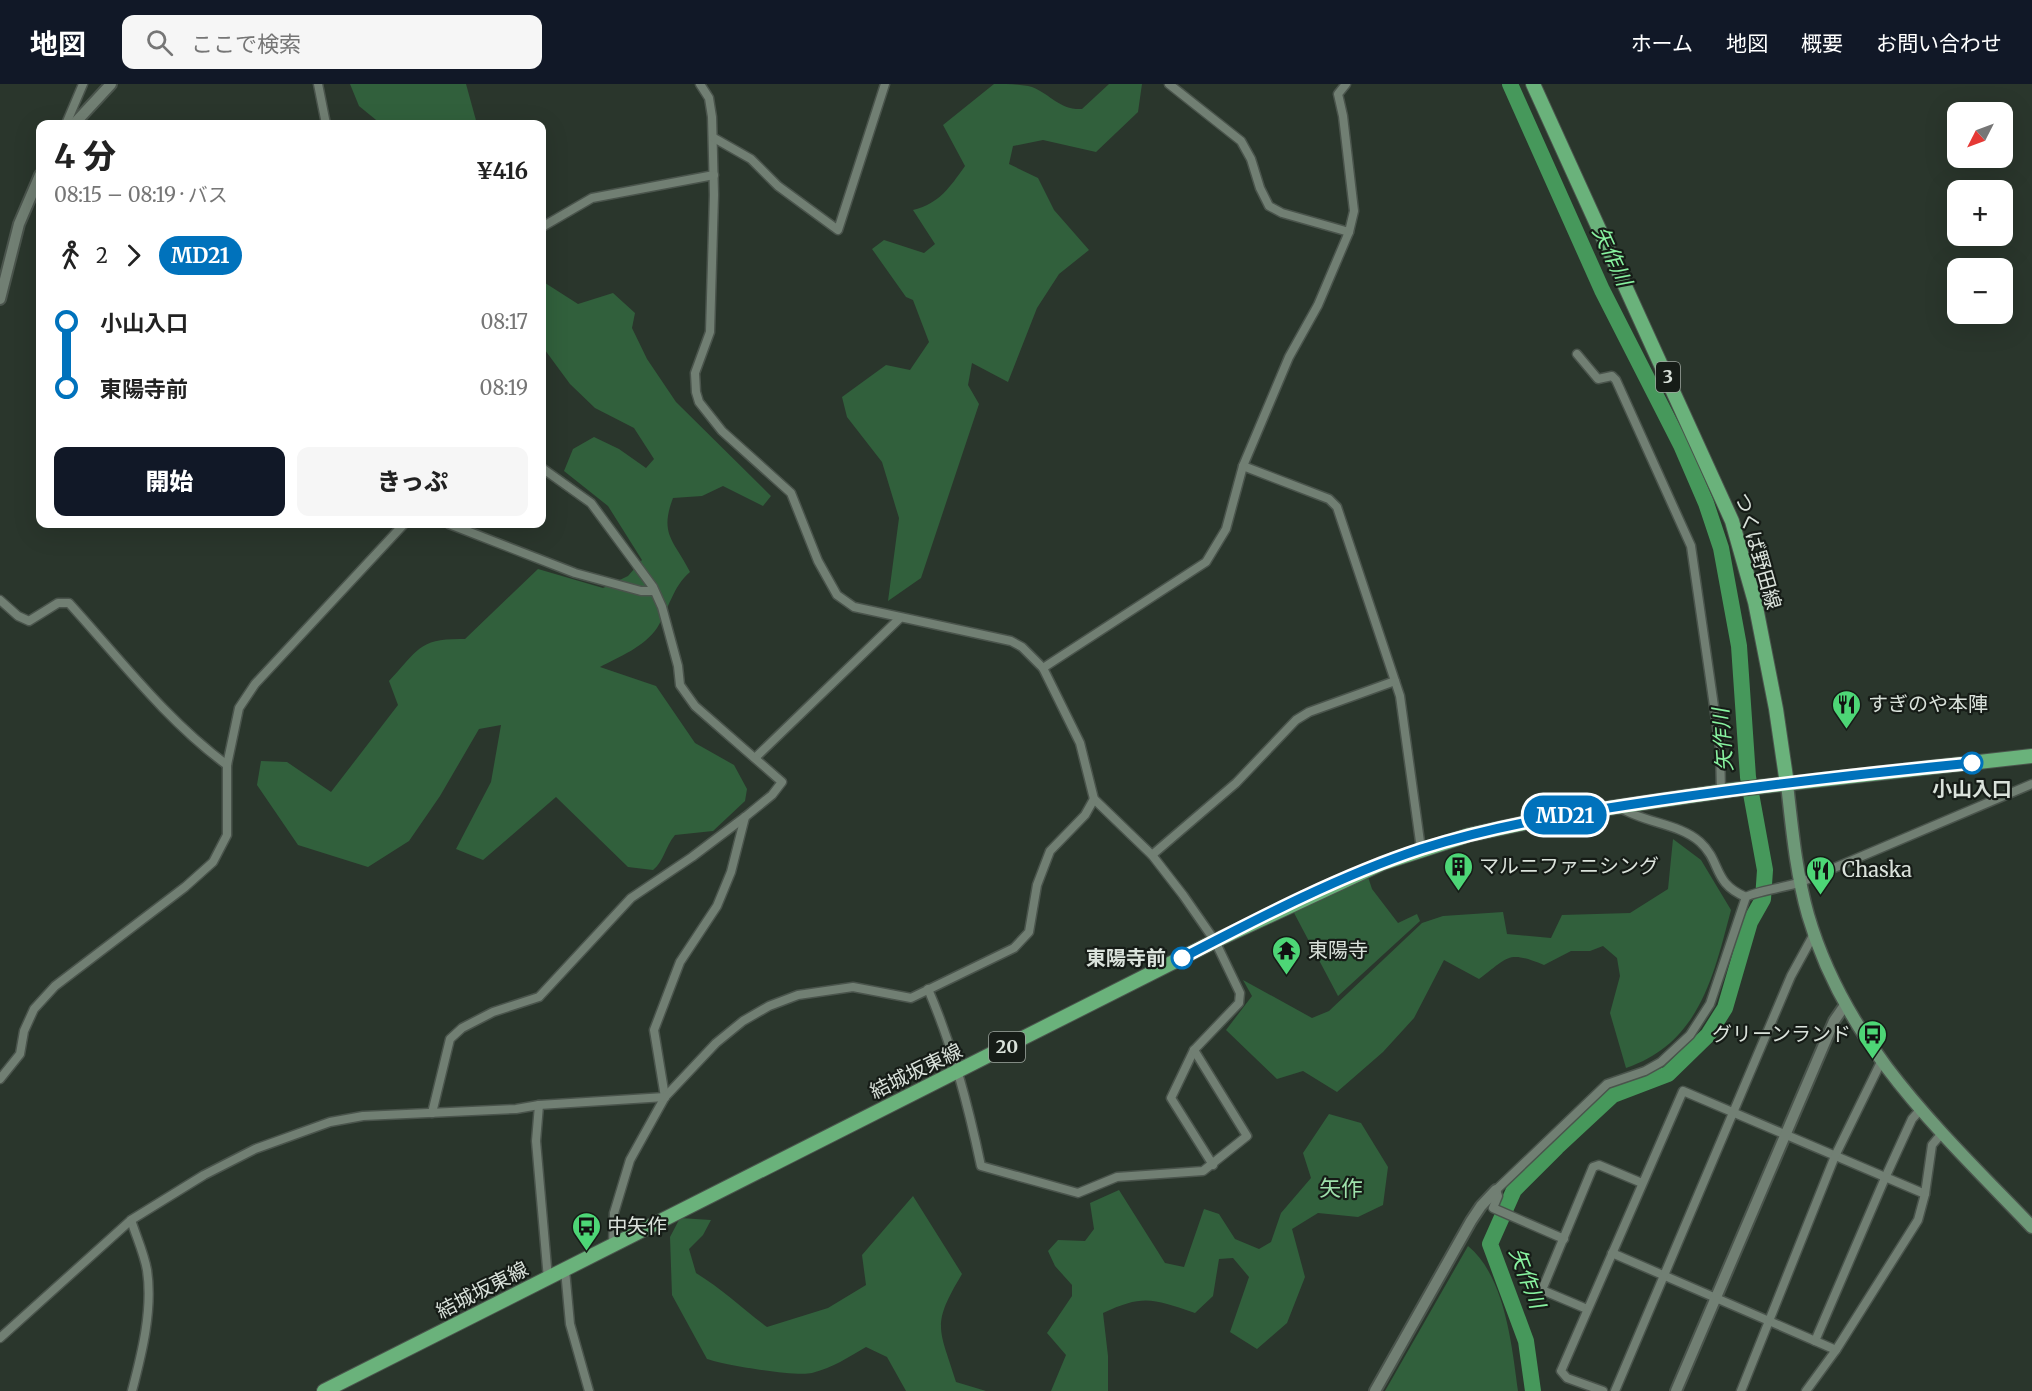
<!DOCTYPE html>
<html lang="ja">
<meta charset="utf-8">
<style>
body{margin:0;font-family:Merriweather,"Noto Sans JP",serif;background:#f6f6f6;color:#222;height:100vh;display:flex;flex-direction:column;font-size:22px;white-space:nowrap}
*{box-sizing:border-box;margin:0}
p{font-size:20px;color:#767676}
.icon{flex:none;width:33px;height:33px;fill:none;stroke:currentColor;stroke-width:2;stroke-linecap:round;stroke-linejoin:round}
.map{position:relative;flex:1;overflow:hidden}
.panel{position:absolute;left:36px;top:36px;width:510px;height:408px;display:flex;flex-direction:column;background:#fff;border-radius:12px;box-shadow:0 6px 24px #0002}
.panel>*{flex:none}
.badge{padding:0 12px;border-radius:20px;font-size:21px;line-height:39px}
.needle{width:39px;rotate:228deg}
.controls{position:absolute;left:1947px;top:18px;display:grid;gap:12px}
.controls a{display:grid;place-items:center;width:66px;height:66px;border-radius:12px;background:#fff;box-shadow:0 6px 24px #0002;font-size:30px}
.map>.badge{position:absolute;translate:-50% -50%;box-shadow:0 0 0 3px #fff}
.legs{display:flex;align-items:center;gap:9px;height:66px;padding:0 18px;font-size:20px}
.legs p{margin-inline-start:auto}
.headline{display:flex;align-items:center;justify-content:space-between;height:102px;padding:0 18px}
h1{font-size:33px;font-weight:800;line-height:45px}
.button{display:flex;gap:12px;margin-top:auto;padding:12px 18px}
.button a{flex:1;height:69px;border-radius:12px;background:#111827;color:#fff;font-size:24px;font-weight:800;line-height:69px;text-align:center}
.button a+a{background:#f6f6f6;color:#222}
ul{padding:0 18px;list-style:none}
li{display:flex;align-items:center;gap:21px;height:66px;font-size:22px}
li i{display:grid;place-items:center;width:9px;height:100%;margin:0 8px;background:currentColor}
li i::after{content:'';width:15px;height:15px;margin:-8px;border:4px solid;border-radius:50%;background:#fff}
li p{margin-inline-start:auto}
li:first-child i{background:linear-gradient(#0000 50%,currentColor 0)}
li:last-child i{background:linear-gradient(currentColor 50%,#0000 0)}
header{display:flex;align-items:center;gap:36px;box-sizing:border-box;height:84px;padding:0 30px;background:#111827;color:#fff}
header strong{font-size:28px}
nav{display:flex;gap:33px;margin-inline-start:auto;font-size:21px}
.search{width:420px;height:54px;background:#f6f6f6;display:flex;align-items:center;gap:15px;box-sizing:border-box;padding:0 21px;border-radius:12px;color:#767676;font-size:22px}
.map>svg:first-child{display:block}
.green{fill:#31603c}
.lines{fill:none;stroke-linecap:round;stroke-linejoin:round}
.river{stroke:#46985b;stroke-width:16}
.minor-casing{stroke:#4a544c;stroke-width:11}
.tertiary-casing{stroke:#4a544c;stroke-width:14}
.secondary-casing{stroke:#4a544c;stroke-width:15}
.primary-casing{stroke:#4a544c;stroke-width:16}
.minor{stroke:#717f73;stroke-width:8}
.tertiary{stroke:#717f73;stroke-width:10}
.secondary{stroke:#6d9877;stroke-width:12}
.primary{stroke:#6ab27b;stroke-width:14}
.line-1-casing{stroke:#fff;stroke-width:14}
.line-1{stroke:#0072bc;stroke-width:9}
.stop-1-dot{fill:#fff;stroke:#0072bc;stroke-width:3}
.labels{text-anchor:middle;stroke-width:4.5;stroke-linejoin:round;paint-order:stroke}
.shield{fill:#161c17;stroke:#9fa7a0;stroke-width:1.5}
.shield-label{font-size:18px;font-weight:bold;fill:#dae2db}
.street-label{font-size:20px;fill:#dae2db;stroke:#161c17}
.poi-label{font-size:20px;fill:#dae2db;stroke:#161c17;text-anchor:start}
.stop-label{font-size:20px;font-weight:bold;fill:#dae2db;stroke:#161c17}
.water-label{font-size:21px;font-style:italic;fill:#88f3a0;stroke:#161c17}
.quarter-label{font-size:22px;fill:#9ee0ab;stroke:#161c17}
</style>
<header>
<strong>地図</strong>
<div class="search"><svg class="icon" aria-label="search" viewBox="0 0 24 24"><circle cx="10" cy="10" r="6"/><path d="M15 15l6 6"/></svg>ここで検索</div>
<nav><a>ホーム</a><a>地図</a><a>概要</a><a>お問い合わせ</a></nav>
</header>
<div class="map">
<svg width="2032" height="1307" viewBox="0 0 2032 1307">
<rect width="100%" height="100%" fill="#2a362c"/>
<g class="green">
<polygon points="350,0 466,0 477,40 381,40 359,22"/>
<path d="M994,0C1007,0 1020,0 1032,3C1052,11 1059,26 1082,25L1109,0H1142L1138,28L1096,68L1043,56L1013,62L1009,80L1038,94L1054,126L1089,166L1059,190L1037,224L1008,298L972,279L968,301L979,320L921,494L888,517L899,434L882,378L847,333L842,313L886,281L910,286L929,258L913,216L906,213L872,165L884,156L924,169L935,160L913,126C939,120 950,103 965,82L943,41Z"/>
<path d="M542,197L578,220L613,209L635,229L632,244L647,275L676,318L771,412L763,422L723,402L702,412L673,414C659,451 674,456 690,488C673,502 669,525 657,544C644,563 619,573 600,583L656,602L695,659L734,681L747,705L745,717L713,747L675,751C665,763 664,777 653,786L628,783L556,713L483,776L456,765L491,698L501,641L479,645L440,712L409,757L368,783L298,761L257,701L261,677L287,678L331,708L398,621L389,597C419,565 419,554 465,555L538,485L603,504L628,492L642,476L608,422L564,387L573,365L594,353L619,365L646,384L654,375L634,344L595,324L570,300L542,262Z"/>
<path d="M1673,755L1701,776L1731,826C1713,894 1699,959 1626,984L1610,929L1620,892L1617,874L1603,862L1590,867H1571L1544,881C1507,866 1509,873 1479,895L1444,876L1414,934L1383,968L1337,1008L1303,987L1277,995L1226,946L1252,912L1243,896L1312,934L1329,927L1422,839L1443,832L1503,828L1507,850L1551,854L1562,831L1630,829L1668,805Z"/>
<polygon points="1368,793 1372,805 1398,839 1417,830 1420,837 1338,912 1293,827"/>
<path d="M1329,1030L1361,1039L1388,1083L1383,1121L1358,1133L1318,1129L1292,1145L1305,1193L1287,1239L1257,1265L1230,1248L1249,1193L1233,1174L1219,1175L1213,1212L1195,1229C1153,1215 1144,1210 1103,1229L1108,1272V1307H1051L1066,1271L1047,1249L1072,1212V1201L1055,1182L1048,1167L1058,1156L1085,1157L1094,1145L1090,1119L1119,1106L1165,1179L1184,1183L1204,1125L1219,1130L1235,1155L1259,1165L1271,1158L1281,1129L1311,1094L1303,1069Z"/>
<path d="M913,1112L962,1190C931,1242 939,1243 956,1298L986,1307H906L887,1273L866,1263C849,1273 832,1284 812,1289C795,1293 725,1281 707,1275L672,1211L670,1153L680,1134L711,1136L703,1151L689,1165L696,1189C722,1205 743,1225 767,1243L828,1224L866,1201L862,1171Z"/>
<path d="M1468,1162C1505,1192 1512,1262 1518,1307H1385Z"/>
</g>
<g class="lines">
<polyline class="river" points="1510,0 1602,206 1681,361 1706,419 1721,464 1739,562 1748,693 1765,786 1763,815 1750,838 1725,924 1708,951 1668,990 1613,1011 1557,1063 1514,1106 1490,1160 1526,1257 1533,1307"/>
<defs>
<g id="minor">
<polyline points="318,0 326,40"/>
<polyline points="700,0 709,14 712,33 714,111 710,248 695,289 696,308 699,318 722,347 791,409 818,477 837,511 854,523 1011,557 1022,563 1043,584 1080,659 1094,715 1152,771 1183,811 1215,857 1240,909 1239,919 1194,966 1171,1014 1213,1081"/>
<polyline points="1169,0 1241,57 1251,75 1260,104 1269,122 1282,129 1349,148"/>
<polyline points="66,40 83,0"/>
<polyline points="714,54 751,75 778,102 838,146 885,0"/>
<polyline points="542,143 592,114 714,91"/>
<polyline points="1577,270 1598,295 1612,292 1616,296 1691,462 1720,664 1721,708"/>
<polyline points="1243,382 1329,415 1337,423 1400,612 1421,765"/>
<polyline points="449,440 575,489 641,507 653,507"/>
<path d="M0,516L18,532L29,537L58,519H69C119,574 166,636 227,681"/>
<polyline points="1043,584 1206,478 1226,445 1243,382 1289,273 1318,221 1349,148 1354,127 1343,32 1338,10 1346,0"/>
<polyline points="755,674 899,535"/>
<path d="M1619,723C1643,739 1679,739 1700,758C1722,778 1712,799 1746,813"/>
<polyline points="1152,771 1236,699 1296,636 1309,628 1395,597"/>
<path d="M928,905C953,963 968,1021 981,1082L1078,1109L1117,1093L1203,1087L1247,1052L1194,966"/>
<polyline points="0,995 20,970 24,947 34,925 55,902 185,803 213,778 227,751 227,681 239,624 255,600 404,440"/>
<polyline points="665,1013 654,946 680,878 717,822 731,788 745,733"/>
<polyline points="539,1021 536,1057 548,1195"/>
<polyline points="432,1029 450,955 462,944 493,928 539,913 631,814 692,773 745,733 772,711 782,698 695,622 680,601 678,582 662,523 653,503 591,419 542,384"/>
<path d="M131,1136C136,1152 144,1169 147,1186C153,1225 142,1269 132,1307"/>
<path d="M1564,1155L1493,1124L1498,1112L1496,1106L1607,1000L1645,987L1661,978L1690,951L1710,920L1746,813C1752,808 1788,803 1801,798L2032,700"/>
<polyline points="613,1161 614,1129 630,1076 665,1013 716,959 743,937 769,922 798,911 853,903 911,914 1014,864 1029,848 1037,801 1050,767 1085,731 1094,715"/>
<polyline points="1612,1169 1836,1266"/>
<polyline points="565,1186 570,1240 589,1307"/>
<polyline points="1587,1225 1542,1206 1593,1083 1599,1081 1642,1099"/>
<polyline points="0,1254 131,1136 204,1091 255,1065 330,1038 363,1032 516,1025 539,1021 665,1013"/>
<polyline points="1815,1257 1885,1094 1912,1035 1921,1025"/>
<polyline points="1603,1307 1567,1294 1561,1287 1683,1007 1925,1110"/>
<polyline points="1615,1307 1791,892 1814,850"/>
<polyline points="1741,1307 1835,1072 1881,978"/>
<polyline points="1806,1307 1836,1266 1918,1136 1925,1110 1932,1061 1943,1048"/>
</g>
<g id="tertiary">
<polyline points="74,40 111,0"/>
<polyline points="0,215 19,140 40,91"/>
<polyline points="1375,1307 1471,1137 1481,1122 1496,1106"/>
<polyline points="1676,1307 1834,937 1845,921"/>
</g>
<path id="secondary" d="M1787,700C1792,744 1796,789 1808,831C1846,962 1941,1048 2032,1143"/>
<g id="primary">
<polyline points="1533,0 1732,437 1755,518 1776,625 1787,700"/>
<polyline points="324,1307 1215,857 1383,779 1469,751 1562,731 1731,706 2032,672"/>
</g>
</defs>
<use href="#minor" class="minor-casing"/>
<use href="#tertiary" class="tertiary-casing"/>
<use href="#secondary" class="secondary-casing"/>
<use href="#primary" class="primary-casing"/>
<use href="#minor" class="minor"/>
<use href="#tertiary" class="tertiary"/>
<use href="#secondary" class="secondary"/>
<use href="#primary" class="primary"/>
</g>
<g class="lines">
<defs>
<path id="line-1" d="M1182,874C1259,834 1339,792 1421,765C1499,740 1580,728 1661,716C1764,701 1868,689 1972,679"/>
</defs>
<use href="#line-1" class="line-1-casing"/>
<use href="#line-1" class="line-1"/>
</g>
<defs>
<symbol id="restaurant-pin" viewBox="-11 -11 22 30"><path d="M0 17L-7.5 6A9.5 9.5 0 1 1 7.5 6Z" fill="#4dd676" stroke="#161c17"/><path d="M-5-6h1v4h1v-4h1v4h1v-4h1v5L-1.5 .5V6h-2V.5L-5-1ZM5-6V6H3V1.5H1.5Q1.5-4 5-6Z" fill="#111"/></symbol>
<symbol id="building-pin" viewBox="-11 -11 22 30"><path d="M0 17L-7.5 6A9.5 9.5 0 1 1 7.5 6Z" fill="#4dd676" stroke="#161c17"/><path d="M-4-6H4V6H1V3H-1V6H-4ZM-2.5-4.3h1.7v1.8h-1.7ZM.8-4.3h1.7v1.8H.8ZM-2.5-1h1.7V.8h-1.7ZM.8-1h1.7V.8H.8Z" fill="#111"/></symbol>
<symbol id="temple-pin" viewBox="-11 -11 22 30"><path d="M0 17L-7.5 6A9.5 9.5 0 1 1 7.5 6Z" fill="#4dd676" stroke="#161c17"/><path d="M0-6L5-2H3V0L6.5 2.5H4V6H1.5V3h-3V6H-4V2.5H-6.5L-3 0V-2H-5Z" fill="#111"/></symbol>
<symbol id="bus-pin" viewBox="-11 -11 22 30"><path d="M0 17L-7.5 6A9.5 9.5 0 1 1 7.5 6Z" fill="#4dd676" stroke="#161c17"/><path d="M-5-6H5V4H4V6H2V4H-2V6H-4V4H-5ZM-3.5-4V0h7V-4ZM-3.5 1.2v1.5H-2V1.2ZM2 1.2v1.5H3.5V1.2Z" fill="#111"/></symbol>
</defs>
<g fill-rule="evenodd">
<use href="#restaurant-pin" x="1830" y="604" width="33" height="45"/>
<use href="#building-pin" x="1442" y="766" width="33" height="45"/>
<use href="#restaurant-pin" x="1804" y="770" width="33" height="45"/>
<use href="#temple-pin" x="1270" y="850" width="33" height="45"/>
<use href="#bus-pin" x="1856" y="934" width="33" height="45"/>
<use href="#bus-pin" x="570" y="1126" width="33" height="45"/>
</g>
<g class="stop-1-dot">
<circle cx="1972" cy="679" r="10"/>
<circle cx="1182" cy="874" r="10"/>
</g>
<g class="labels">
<g class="shield">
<rect x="1656" y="278" width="24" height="30" rx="4.5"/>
<rect x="989" y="948" width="36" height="30" rx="4.5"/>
</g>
<g class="shield-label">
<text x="1668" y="299">3</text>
<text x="1007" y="969">20</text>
</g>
<g class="street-label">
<text transform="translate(1758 467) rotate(74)" y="7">つくば野田線</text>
<text transform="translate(916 987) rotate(-26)" y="7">結城坂東線</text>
<text transform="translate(482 1206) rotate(-27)" y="7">結城坂東線</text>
</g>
<g class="poi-label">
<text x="1868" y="627">すぎのや本陣</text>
<text x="1479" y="789">マルニファニシング</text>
<text x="1842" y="793">Chaska</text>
<text x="1308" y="873">東陽寺</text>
<text x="1851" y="957" text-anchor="end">グリーンランド</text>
<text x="607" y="1149">中矢作</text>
</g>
<g class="stop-label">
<text x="1972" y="712">小山入口</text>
<text x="1166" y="881" text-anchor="end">東陽寺前</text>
</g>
<g class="water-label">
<text transform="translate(1612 172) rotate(65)" y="7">矢作川</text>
<text transform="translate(1723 656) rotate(-94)" y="7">矢作川</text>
<text transform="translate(1527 1194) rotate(69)" y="7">矢作川</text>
</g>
<g class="quarter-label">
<text x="1341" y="1112">矢作</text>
</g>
</g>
</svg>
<div class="controls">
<a><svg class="needle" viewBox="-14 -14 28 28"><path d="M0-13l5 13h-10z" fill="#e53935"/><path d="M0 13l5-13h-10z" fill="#767676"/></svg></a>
<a>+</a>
<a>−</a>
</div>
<b class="badge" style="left:1565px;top:731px;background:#0072bc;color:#fff">MD21</b>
<section class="panel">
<div class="headline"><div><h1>4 分</h1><p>08:15 – 08:19 · バス</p></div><b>¥416</b></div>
<div class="legs"><svg class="icon" aria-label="walk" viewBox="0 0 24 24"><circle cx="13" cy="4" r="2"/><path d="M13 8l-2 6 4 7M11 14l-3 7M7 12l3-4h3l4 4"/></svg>2<svg class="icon" aria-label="forward" viewBox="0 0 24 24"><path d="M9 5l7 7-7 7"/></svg><b class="badge" style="background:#0072bc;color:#fff">MD21</b></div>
<ul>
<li><i style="color:#0072bc"></i><b>小山入口</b><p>08:17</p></li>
<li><i style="color:#0072bc"></i><b>東陽寺前</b><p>08:19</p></li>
</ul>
<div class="button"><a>開始</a><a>きっぷ</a></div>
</section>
</div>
